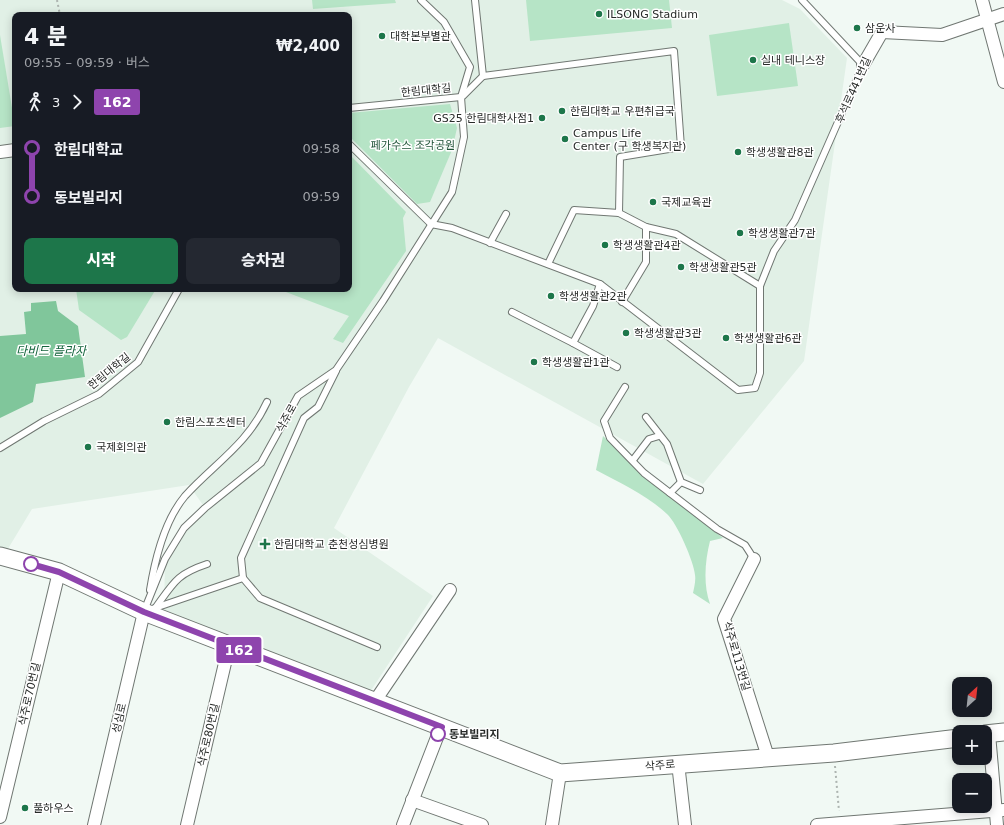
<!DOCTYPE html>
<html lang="ko">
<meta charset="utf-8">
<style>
body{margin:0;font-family:"DejaVu Sans","Noto Sans KR",sans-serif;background:#242831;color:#f1f3f6;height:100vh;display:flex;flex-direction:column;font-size:15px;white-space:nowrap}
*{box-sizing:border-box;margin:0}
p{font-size:13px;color:#9ea1a6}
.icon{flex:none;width:22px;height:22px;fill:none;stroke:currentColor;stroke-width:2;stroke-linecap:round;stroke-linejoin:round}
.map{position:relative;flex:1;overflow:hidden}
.side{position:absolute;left:12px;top:12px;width:340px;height:280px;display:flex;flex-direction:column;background:#171b24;border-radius:8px;box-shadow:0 2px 10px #0003}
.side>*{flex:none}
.badge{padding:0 8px;border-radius:3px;font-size:14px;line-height:26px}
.needle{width:26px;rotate:27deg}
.buttons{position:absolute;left:952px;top:677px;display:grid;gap:8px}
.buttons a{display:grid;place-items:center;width:40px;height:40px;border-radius:8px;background:#171b24;box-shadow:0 2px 10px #0003;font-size:20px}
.map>.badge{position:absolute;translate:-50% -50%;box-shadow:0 0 0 2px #fff}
.legs{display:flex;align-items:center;gap:6px;height:44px;padding:0 12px;font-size:13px}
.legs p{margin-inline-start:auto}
.overview{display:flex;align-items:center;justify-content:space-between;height:68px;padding:0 12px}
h1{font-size:22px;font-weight:800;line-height:30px}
.cta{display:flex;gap:8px;margin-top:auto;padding:8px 12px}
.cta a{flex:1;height:46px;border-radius:8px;background:#1d764a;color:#fff;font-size:16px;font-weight:800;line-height:46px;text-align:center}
.cta a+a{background:#242831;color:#f1f3f6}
ul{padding:0 12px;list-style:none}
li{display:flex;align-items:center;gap:14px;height:48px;font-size:15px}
li i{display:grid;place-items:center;width:6px;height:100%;margin:0 5px;background:currentColor}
li i::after{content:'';width:10px;height:10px;margin:-5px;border:3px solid;border-radius:50%;background:#171b24}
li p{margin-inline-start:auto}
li:first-child i{background:linear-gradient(#0000 50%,currentColor 0)}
li:last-child i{background:linear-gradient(currentColor 50%,#0000 0)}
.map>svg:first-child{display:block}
.built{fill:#e1f0e6;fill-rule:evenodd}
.green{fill:#b6e4c6}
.water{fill:#80c69b}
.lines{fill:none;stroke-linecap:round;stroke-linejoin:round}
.lane-casing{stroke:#707772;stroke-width:8}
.street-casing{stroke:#707772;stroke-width:14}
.secondary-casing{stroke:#707772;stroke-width:19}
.path{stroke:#adb4b0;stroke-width:2;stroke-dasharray:2 3;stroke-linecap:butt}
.lane{stroke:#fff;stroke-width:6}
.street{stroke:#fff;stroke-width:12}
.secondary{stroke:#fff;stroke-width:17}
.line-1-casing{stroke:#fff;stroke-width:9}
.line-1{stroke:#8e44ad;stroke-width:6}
.poi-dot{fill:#1d764a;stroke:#fff;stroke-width:1.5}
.stop-1-dot{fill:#fff;stroke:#8e44ad;stroke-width:2}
.labels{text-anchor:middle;stroke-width:3;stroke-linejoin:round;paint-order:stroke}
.poi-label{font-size:11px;fill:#272a28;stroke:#fff;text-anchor:start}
.street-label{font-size:11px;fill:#272a28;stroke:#fff}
.park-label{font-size:11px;fill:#1e5236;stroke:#fff}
.stop-label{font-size:11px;font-weight:bold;fill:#272a28;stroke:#fff;text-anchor:start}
.water-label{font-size:12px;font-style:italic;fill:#14653d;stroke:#fff}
</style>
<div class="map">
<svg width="1004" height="825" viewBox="0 0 1004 825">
<rect width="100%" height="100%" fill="#f1f9f4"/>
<path class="built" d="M0,0H782L800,9L847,58L804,361L703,484L438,338L409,387L334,528L433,596L368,695L233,636L164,614L165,559L184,528L205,508L189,485L32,509L3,557L0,556ZM15,15H349V289H15Z"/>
<g class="green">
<polygon points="312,0 395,0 396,3 313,9"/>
<polygon points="526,0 669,0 672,28 530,41"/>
<polygon points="789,23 798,86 717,96 709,35"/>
<polygon points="0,35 15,126 0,128"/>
<polygon points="450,104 457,128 452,150 430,202 417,204 349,136 349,113"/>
<polygon points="349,154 406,212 403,218 406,251 343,343 333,339 349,316 278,289 349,289"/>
<polygon points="76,289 156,289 127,337 121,340 79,310"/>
<path d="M603,436L657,486L723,538L710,541C705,561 703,584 710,604L693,593C694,588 696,581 695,575C694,562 677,523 667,514C647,495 620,483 596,470Z"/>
</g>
<polygon class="water" points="56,301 58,311 78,326 85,377 36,384 33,402 0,418 0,336 26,334 24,312 31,311 31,303"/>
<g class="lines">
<defs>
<g id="lane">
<polyline points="475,0 483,76"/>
<polyline points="463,96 483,76 674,51 681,147 620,157 619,213 574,210 548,264"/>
<polyline points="349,108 461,97"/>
<polyline points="349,144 431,224 452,228 600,284 738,390 755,388 760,373 760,286 774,251 795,220 863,65 802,0"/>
<polyline points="619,213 646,227 676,234 760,286"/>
<polyline points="490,243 506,214"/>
<polyline points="622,302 646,262 646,227"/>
<polyline points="512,312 573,343 593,306 600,284"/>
<polyline points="573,343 617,367"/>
<polyline points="625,387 604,421 610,438 644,473 717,529 745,545 754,559"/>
<polyline points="646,417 667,444 681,482 700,490"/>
<polyline points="0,448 44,421 99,394 138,362 179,289"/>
<polyline points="633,460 649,439 659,436"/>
<polyline points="670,493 681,482"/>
<polyline points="243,578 241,558 304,418 318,407 336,371"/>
<path d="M150,590C155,559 164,521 185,496C215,463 247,445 267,402"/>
<path d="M156,607C174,582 177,574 207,564"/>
<polyline points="149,610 243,578 260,598 377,647"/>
<polyline points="144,611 165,559 184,528 205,508 261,463 298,396 336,370 383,301 452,192 464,137 461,97 470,67 444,22 421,0"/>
</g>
<g id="street">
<polyline points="982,0 1004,82"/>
<polyline points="863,65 882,32 942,35 1004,14"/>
<polyline points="0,152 15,150"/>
<polyline points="754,559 724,619 768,757"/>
<polyline points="375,701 450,590"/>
<polyline points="989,734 997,825"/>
<polyline points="678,763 685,825"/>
<polyline points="412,800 482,825"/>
<polyline points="0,817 59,572"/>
<polyline points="94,825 144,612"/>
<polyline points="187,825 229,646"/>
<polyline points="403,825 441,727"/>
<polyline points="552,825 560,773"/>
<polyline points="817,825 1004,810"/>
</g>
<g id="secondary">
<polyline points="0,556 59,572 144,612 560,773 834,753 959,738"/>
<polyline points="985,734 1004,732"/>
</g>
</defs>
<use href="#lane" class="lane-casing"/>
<use href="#street" class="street-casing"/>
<use href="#secondary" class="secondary-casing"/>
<g class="path">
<polyline points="57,0 60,15"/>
<polyline points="835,766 839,811"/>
</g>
<use href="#lane" class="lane"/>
<use href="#street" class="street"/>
<use href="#secondary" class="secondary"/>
</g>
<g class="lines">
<defs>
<polyline id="line-1" points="31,564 59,572 144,612 442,727 438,734"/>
</defs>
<use href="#line-1" class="line-1-casing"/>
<use href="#line-1" class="line-1"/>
</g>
<g class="poi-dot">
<circle cx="599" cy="14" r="4"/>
<circle cx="857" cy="28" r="4"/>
<circle cx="382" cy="36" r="4"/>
<circle cx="753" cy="60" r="4"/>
<circle cx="562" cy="111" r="4"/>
<circle cx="542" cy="118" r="4"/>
<circle cx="565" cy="139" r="4"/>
<circle cx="738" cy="152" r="4"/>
<circle cx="653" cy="202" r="4"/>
<circle cx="740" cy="233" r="4"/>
<circle cx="605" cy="245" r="4"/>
<circle cx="681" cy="267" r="4"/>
<circle cx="551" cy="296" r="4"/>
<circle cx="626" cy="333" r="4"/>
<circle cx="726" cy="338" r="4"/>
<circle cx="534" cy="362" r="4"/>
<circle cx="167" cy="422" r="4"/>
<circle cx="88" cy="447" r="4"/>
<path d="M263 538h4v4h4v4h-4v4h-4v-4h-4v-4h4z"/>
<circle cx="25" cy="808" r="4"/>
</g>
<g class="stop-1-dot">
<circle cx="31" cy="564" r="7"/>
<circle cx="438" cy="734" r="7"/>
</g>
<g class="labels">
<g class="poi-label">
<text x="607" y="18">ILSONG Stadium</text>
<text x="865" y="32">삼운사</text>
<text x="390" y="40">대학본부별관</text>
<text x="761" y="64">실내 테니스장</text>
<text x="570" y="115">한림대학교 우편취급국</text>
<text x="534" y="122" text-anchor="end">GS25 한림대학사점1</text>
<text x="573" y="137">Campus Life<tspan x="573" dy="13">Center (구 학생복지관)</tspan></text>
<text x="746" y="156">학생생활관8관</text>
<text x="661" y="206">국제교육관</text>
<text x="748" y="237">학생생활관7관</text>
<text x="613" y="249">학생생활관4관</text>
<text x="689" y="271">학생생활관5관</text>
<text x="559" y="300">학생생활관2관</text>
<text x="634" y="337">학생생활관3관</text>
<text x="734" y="342">학생생활관6관</text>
<text x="542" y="366">학생생활관1관</text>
<text x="175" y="426">한림스포츠센터</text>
<text x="96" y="451">국제회의관</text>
<text x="274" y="548">한림대학교 춘천성심병원</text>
<text x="33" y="812">풀하우스</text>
</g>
<g class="street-label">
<text transform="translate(426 90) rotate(-6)" y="4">한림대학길</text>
<text transform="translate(853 90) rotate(-66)" y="4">후석로441번길</text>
<text transform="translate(109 371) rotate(-39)" y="4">한림대학길</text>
<text transform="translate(286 418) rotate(-61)" y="4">삭주로</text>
<text transform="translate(737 656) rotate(74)" y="4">삭주로113번길</text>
<text transform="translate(29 694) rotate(-77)" y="4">삭주로70번길</text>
<text transform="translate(119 718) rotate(-77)" y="4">성심로</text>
<text transform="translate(208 735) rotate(-77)" y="4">삭주로80번길</text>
<text transform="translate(660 765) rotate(-5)" y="4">삭주로</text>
</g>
<g class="park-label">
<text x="413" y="149">페가수스 조각공원</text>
</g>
<g class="stop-label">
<text x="449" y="738">동보빌리지</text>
</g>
<g class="water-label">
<text x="51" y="355">다비드 플라자</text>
</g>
</g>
</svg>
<div class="buttons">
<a><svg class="needle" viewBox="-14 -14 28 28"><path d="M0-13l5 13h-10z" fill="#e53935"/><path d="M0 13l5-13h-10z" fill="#9ea1a6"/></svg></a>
<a>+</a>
<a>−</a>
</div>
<b class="badge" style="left:239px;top:650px;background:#8e44ad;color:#fff">162</b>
<section class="side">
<div class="overview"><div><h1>4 분</h1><p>09:55 – 09:59 · 버스</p></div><b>₩2,400</b></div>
<div class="legs"><svg class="icon" aria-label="walk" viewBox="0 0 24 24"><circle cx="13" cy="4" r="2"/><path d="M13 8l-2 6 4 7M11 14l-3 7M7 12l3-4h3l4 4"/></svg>3<svg class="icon" aria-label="forward" viewBox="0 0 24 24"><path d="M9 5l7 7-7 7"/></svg><b class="badge" style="background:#8e44ad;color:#fff">162</b></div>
<ul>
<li><i style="color:#8e44ad"></i><b>한림대학교</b><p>09:58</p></li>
<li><i style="color:#8e44ad"></i><b>동보빌리지</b><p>09:59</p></li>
</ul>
<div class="cta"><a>시작</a><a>승차권</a></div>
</section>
</div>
